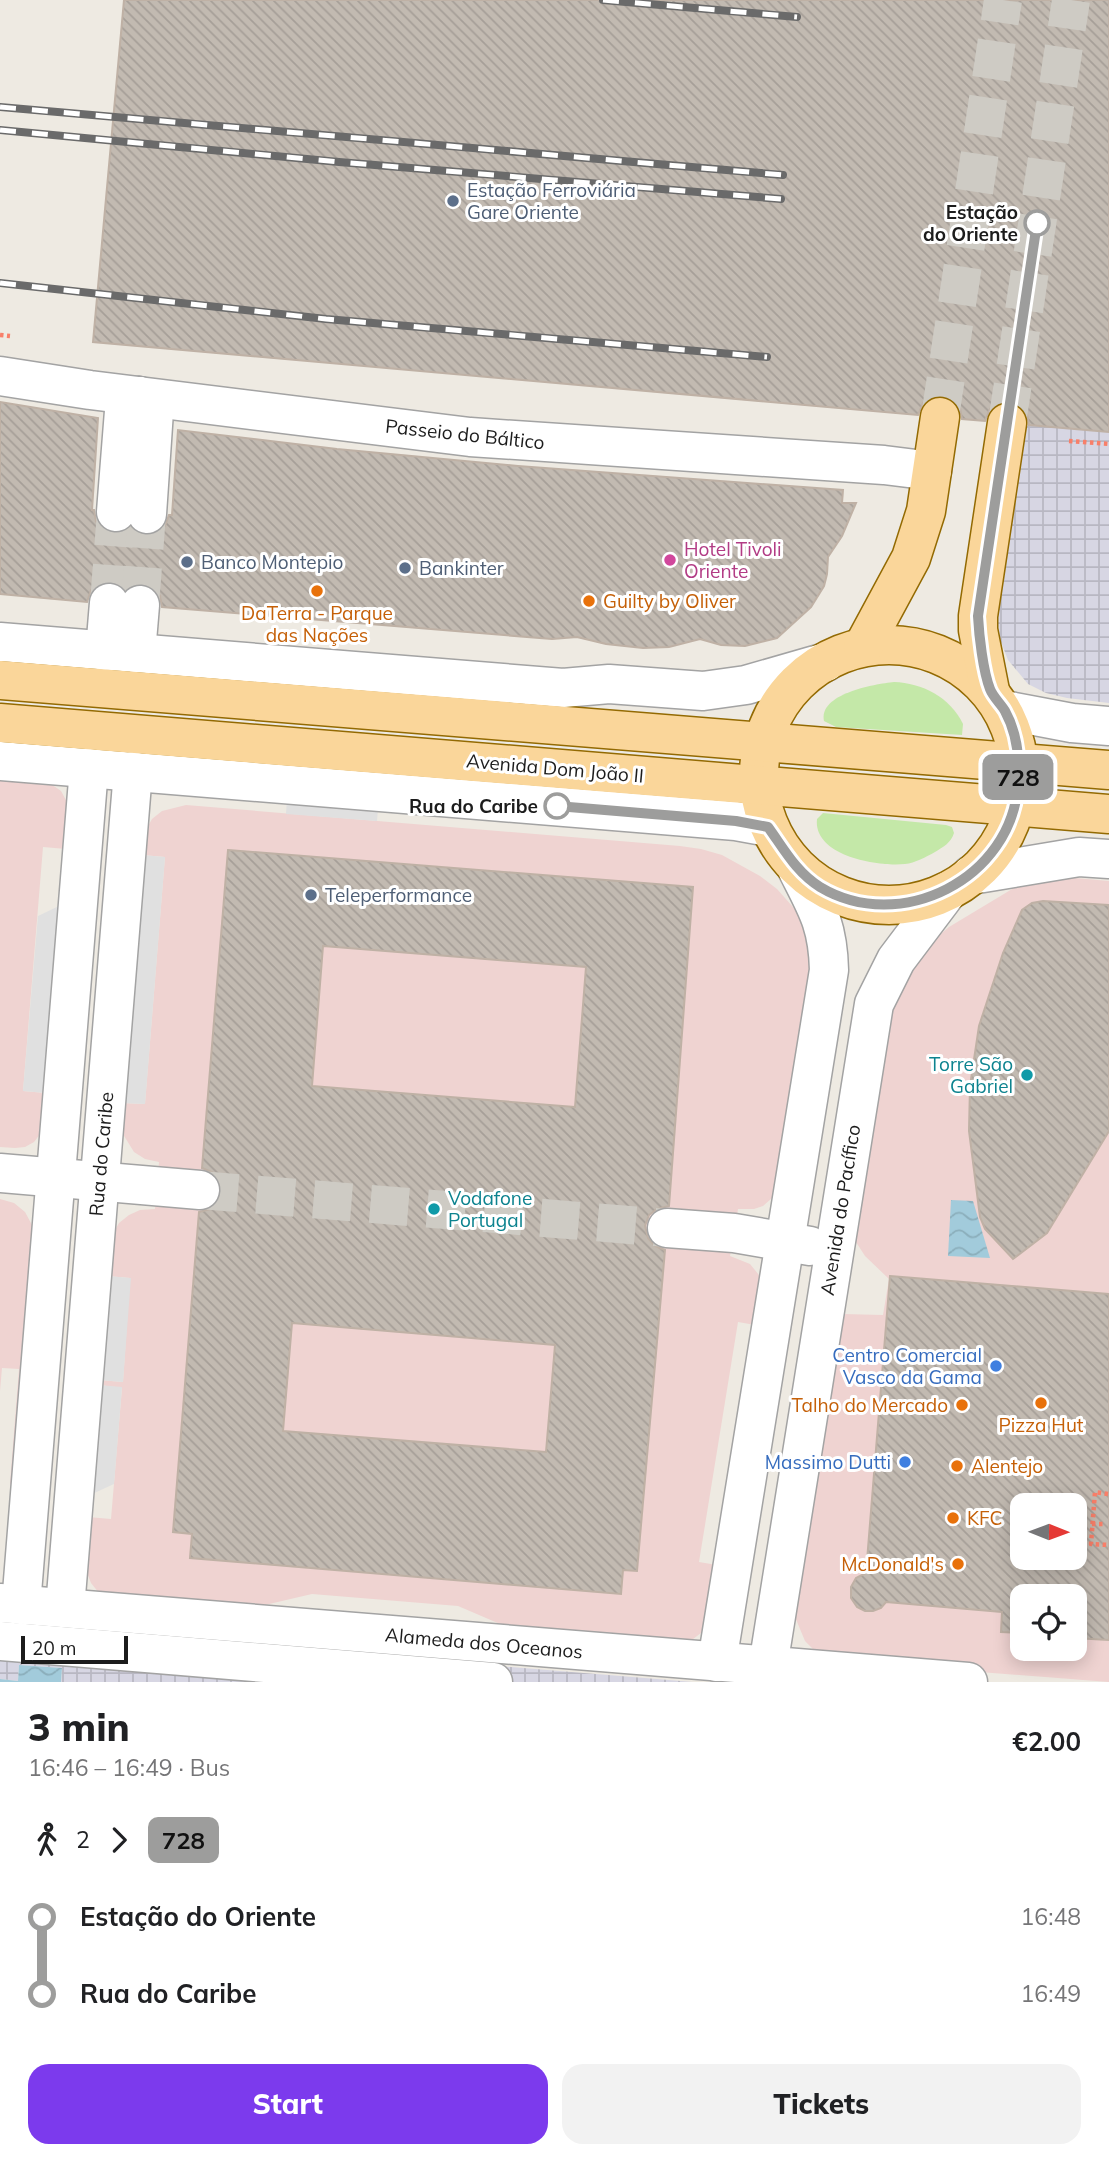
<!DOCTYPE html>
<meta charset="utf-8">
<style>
body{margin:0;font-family:Mulish,sans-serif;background:#f2f2f2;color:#202124;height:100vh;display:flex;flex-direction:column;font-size:26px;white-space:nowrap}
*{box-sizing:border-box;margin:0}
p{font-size:23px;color:#757577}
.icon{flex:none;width:38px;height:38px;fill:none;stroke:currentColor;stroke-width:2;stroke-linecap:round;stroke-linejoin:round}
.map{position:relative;height:1682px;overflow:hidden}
.sheet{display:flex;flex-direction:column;background:#fff;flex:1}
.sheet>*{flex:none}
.badge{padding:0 14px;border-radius:10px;font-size:24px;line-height:46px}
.needle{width:46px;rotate:91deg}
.controls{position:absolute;left:1010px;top:1493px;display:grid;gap:14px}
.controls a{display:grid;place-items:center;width:77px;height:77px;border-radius:14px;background:#fff;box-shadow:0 4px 18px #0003;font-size:35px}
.scale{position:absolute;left:21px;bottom:18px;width:107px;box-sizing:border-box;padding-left:7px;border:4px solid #1c1c1c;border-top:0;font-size:19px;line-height:24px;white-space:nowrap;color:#1c1c1c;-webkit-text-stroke:5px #fff;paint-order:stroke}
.map>.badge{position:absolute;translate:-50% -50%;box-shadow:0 0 0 4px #fff}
.legs{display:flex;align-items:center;gap:10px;height:77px;padding:0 28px;font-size:23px}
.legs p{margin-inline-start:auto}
.overview{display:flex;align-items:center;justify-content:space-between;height:119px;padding:0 28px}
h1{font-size:38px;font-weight:800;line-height:52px}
.action{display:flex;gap:14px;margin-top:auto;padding:14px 28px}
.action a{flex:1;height:80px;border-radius:21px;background:#7c3aed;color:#fff;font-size:28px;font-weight:800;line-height:80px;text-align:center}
.action a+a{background:#f2f2f2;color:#202124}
ul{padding:0 28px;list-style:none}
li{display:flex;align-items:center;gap:24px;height:77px;font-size:26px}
li i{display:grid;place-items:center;width:10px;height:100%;margin:0 9px;background:currentColor}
li i::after{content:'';width:18px;height:18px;margin:-9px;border:5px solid;border-radius:50%;background:#fff}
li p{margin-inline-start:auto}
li:first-child i{background:linear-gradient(#0000 50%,currentColor 0)}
li:last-child i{background:linear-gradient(currentColor 50%,#0000 0)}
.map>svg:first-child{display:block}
.commercial{fill:#efd3d1;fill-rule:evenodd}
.grass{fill:#c4e8a8}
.parking{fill:#e0e0e0}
.plaza{fill:url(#plaza-grid)}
.water{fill:url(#water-waves)}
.building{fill:url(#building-back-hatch);stroke:#bfb1a5;stroke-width:2;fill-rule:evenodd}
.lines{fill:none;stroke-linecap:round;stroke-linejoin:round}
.minor-tunnel{stroke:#cecbc4;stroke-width:38;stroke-dasharray:38 19;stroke-linecap:butt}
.major-tunnel{stroke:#cecbc4;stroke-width:38;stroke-dasharray:38 19;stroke-linecap:butt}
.minor-casing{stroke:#a3a3a3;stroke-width:41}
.major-casing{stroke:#936a02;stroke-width:41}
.path{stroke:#f87f69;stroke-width:4.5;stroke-dasharray:3.5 3.5;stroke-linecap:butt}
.minor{stroke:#fff;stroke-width:38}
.major{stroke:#fad69a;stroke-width:38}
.rail-casing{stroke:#6a6a6a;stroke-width:8}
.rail{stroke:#fff;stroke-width:5;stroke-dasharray:16;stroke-linecap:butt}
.line-1-casing{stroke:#fff;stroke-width:16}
.line-1{stroke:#9d9d9c;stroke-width:10}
.service-dot{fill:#5c6f8a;stroke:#fff;stroke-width:2.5}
.stop-1-dot{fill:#fff;stroke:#9d9d9c;stroke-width:3.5}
.hotel-dot{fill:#d1479c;stroke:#fff;stroke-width:2.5}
.food-dot{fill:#e8710a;stroke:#fff;stroke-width:2.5}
.culture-dot{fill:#0f9aa8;stroke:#fff;stroke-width:2.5}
.shop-dot{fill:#3f7fe0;stroke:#fff;stroke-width:2.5}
.labels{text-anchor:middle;stroke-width:6;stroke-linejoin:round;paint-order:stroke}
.service-label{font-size:19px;fill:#4e5e75;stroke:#fff;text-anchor:start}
.stop-label{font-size:19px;font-weight:bold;fill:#1c1c1c;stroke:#fff;text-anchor:end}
.street-label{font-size:19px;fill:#1c1c1c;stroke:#fff}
.hotel-label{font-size:19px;fill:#b23c85;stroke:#fff;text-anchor:start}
.food-label{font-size:19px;fill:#c56008;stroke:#fff;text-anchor:start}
.culture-label{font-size:19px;fill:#0d838f;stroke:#fff;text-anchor:end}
.shop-label{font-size:19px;fill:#366cbe;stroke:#fff;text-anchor:end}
</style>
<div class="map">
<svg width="1109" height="1682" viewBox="0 0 1109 1682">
<defs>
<pattern id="plaza-grid" width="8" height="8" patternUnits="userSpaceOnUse" patternTransform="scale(1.75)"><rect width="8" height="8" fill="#d7d6e3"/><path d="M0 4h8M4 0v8" fill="none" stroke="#b8b7c2"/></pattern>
<pattern id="water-waves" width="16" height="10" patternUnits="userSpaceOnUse" patternTransform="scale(1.75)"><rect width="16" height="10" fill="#a2cbdb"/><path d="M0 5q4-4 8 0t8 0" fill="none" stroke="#8baebb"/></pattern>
<pattern id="building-back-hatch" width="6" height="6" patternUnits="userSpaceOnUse" patternTransform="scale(1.75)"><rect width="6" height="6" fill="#c2bab1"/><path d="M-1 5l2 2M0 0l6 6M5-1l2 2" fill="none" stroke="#a69f98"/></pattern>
</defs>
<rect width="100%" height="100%" fill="#eeeae2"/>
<g class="commercial">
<polygon points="0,777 51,784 61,791 67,802 66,849 43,847 23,1091 46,1093 41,1133 34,1142 25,1147 15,1148 0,1147"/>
<polygon points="186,805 680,846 701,849 722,855 760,876 777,889 801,916 817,961 780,1191 763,1206 754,1209 738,1209 730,1256 750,1264 763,1280 761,1326 738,1322 699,1562 723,1566 706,1629 688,1643 528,1636 458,1606 312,1594 234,1612 99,1593 91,1583 86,1570 88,1517 111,1519 122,1388 99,1385 99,1380 123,1382 130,1278 107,1276 113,1234 119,1223 129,1215 140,1210 155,1209 159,1162 145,1159 134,1152 121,1131 121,1103 145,1104 165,857 142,855 146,830 152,819 162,811"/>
<path d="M1052,876L1109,881V1682L839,1661L815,1651L805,1641L795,1617L843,1314L883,1315L889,1279L865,1256L854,1239L889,1015L903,981L936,938L949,927L1029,879ZM1022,1505H1074V1558H1022ZM1022,1596H1074V1648H1022Z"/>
<polygon points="0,1199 14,1203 25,1212 32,1225 34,1240 14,1493 10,1483 19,1369 2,1368 0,1391"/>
</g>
<g class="grass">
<path d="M894,682C922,683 950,697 963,724L962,735L836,727L824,721C818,694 874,684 894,682Z"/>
<path d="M823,813L946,825L952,827L954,833C951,843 943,847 935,852C926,857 915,863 905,864C878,867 813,856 817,819Z"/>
</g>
<g class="parking">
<polygon points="287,800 378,808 377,821 286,814"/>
<polygon points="142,855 165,857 145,1104 122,1103"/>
<polygon points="61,905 46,1093 23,1091 38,916"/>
<polygon points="107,1276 131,1278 123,1382 99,1380"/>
<polygon points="99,1385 122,1387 114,1484 90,1495"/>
</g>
<g class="plaza">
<polygon points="1026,424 1109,432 1109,703 1067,698 1046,693 1028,684 1008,660 999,637 997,613"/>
<polygon points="0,1625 693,1682 61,1682 62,1668 19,1665 18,1681 0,1679"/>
</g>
<g class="water">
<polygon points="951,1200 973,1201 990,1258 948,1256"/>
<polygon points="19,1665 62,1668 61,1682 0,1682 0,1679 18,1681"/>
</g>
<g class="building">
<polygon points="124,0 1109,0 1109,432 1029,425 1027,414 1021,406 1010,401 998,403 990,409 985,421 962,419 960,408 954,400 943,395 933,396 923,403 918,415 93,342"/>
<polygon points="0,402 98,418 92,510 94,510 96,521 103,530 114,534 125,532 131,527 135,532 146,536 157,533 165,526 169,515 172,515 178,430 337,449 518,466 843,490 842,503 856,503 842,536 828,557 827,574 824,586 811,607 777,638 745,646 721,645 700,639 669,647 643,648 606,644 577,637 552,639 162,607 160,596 153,587 141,583 131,585 125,590 121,585 111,581 100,583 91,590 87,602 0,594"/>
<path d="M228,850L693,887L669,1206L657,1209L649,1215L645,1226L648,1238L655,1246L665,1250L637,1571L623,1570L621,1594L190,1558L192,1534L173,1532L199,1212L210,1209L218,1202L222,1193L219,1180L212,1172L202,1168ZM323,946L586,967L575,1107L312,1086ZM292,1323L555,1345L546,1452L283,1431Z"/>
<polygon points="1043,901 1109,905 1109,1131 1047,1233 1013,1259 985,1229 980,1217 969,1131 970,1086 979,1026 1003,953 1022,910 1032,903"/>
<path d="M890,1276L1109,1294V1640L1074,1638V1596H1022V1633L1001,1632L1002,1612L886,1602L881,1608L873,1611H865L857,1607L851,1598V1587L856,1578L866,1573ZM1022,1505H1074V1558H1022Z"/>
</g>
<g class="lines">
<g class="minor-tunnel">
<polyline points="109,603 116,512"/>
<polyline points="140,605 147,514"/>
<polyline points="200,1190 667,1228"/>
</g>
<g class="major-tunnel">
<polyline points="940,417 1003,0"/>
<polyline points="1007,423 1071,0"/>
</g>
<defs>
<g id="minor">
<polyline points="0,376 90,390 470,437 884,465 932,471"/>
<polyline points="139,396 154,411 147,514"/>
<polyline points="116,512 124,411 139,396"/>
<polyline points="0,642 563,688 609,684 703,691 746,685 826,662"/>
<polyline points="105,651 109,603"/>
<polyline points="136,653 140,605"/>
<polyline points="1004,710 1072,723 1109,726"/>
<polyline points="0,761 736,821 768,827"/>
<polyline points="971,875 1079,857 1109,859"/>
<polyline points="0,1173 200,1190"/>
<polyline points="667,1228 734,1233 810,1246"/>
<polyline points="0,1603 968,1682"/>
<polyline points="21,1605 89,768"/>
<polyline points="65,1608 133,771"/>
<polyline points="0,1641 493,1682"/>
<path d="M717,1662L829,970C828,925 817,908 797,869"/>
<polyline points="768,1666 874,1004 896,960 948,891"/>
</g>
<g id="major">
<circle cx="889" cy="775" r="130"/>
<polyline points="863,647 911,558 926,511 940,417"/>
<polyline points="0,680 1109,770"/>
<polyline points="990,691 978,630 978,616 1007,423"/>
<polyline points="0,723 1109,814"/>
</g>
</defs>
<use href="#minor" class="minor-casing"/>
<use href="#major" class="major-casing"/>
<g class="path">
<polyline points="0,335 10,336"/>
<polyline points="1069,441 1109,444"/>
<polyline points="1108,1494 1095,1492 1091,1544 1109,1545"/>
<polyline points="1092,1524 1105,1524"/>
</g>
<use href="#minor" class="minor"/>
<use href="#major" class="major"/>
<defs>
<g id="rail">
<polyline points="603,0 797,17"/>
<polyline points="0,107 783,175"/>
<polyline points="0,130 339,162 781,199"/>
<polyline points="0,283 326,319 767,357"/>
</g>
</defs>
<use href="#rail" class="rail-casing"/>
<use href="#rail" class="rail"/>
</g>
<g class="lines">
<defs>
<path id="line-1" d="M557,806L736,821L768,827C784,849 796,872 820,887C900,935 1012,879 1018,784C1020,759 1017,733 1005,711C1001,704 993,697 990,689C983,671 979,635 978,616L1037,223"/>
</defs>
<use href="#line-1" class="line-1-casing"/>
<use href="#line-1" class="line-1"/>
</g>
<g class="service-dot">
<circle cx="453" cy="201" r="7"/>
<circle cx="187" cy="562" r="7"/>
<circle cx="405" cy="568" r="7"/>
<circle cx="311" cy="895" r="7"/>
</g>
<g class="stop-1-dot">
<circle cx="1037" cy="223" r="12"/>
<circle cx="557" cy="806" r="12"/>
</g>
<circle class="hotel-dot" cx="670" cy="560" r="7"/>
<g class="food-dot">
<circle cx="317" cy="591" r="7"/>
<circle cx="589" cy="601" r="7"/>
<circle cx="1041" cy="1403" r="7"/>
<circle cx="962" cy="1405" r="7"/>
<circle cx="957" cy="1466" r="7"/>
<circle cx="953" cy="1518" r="7"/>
<circle cx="958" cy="1564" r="7"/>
</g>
<g class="culture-dot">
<circle cx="1027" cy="1075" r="7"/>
<circle cx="434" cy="1209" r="7"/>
</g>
<g class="shop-dot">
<circle cx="996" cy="1366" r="7"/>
<circle cx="905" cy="1462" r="7"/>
</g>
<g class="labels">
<g class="service-label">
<text x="467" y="197">Estação Ferroviária<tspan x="467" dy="22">Gare Oriente</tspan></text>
<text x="201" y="569">Banco Montepio</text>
<text x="419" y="575">Bankinter</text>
<text x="325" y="902">Teleperformance</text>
</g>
<g class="stop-label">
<text x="1018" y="219">Estação<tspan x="1018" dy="22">do Oriente</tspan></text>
<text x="538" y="813">Rua do Caribe</text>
</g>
<g class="street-label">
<text transform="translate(465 434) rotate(6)" y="7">Passeio do Báltico</text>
<text transform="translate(555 768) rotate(5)" y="7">Avenida Dom João II</text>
<text transform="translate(101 1154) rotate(-85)" y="7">Rua do Caribe</text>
<text transform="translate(840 1210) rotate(-81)" y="7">Avenida do Pacífico</text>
<text transform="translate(484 1643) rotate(5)" y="7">Alameda dos Oceanos</text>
</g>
<g class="hotel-label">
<text x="684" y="556">Hotel Tivoli<tspan x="684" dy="22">Oriente</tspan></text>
</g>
<g class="food-label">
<text x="603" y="608">Guilty by Oliver</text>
<text x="317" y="620" text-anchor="middle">DaTerra - Parque<tspan x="317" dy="22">das Nações</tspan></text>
<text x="948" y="1412" text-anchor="end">Talho do Mercado</text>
<text x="1041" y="1432" text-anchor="middle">Pizza Hut</text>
<text x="971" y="1473">Alentejo</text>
<text x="967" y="1525">KFC</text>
<text x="944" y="1571" text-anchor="end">McDonald's</text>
</g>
<g class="culture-label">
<text x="1013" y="1071">Torre São<tspan x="1013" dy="22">Gabriel</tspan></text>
<text x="448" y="1205" text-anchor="start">Vodafone<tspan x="448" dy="22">Portugal</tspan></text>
</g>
<g class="shop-label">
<text x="982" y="1362">Centro Comercial<tspan x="982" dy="22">Vasco da Gama</tspan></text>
<text x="891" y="1469">Massimo Dutti</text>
</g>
</g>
</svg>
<div class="controls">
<a><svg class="needle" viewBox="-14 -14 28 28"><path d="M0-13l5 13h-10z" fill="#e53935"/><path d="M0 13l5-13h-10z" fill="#757577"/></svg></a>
<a><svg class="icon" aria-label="locate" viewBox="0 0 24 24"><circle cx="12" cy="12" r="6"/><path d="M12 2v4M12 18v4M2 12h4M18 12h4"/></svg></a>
</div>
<div class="scale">20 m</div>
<b class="badge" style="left:1018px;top:777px;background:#9d9d9c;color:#111">728</b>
</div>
<section class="sheet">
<div class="overview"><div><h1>3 min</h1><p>16:46 – 16:49 · Bus</p></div><b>€2.00</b></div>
<div class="legs"><svg class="icon" aria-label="walk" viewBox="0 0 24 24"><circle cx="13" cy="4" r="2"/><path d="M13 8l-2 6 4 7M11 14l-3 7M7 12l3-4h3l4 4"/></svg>2<svg class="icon" aria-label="forward" viewBox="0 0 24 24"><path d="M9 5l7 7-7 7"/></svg><b class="badge" style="background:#9d9d9c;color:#111">728</b></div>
<ul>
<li><i style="color:#9d9d9c"></i><b>Estação do Oriente</b><p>16:48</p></li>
<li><i style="color:#9d9d9c"></i><b>Rua do Caribe</b><p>16:49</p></li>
</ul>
<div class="action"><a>Start</a><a>Tickets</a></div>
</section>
